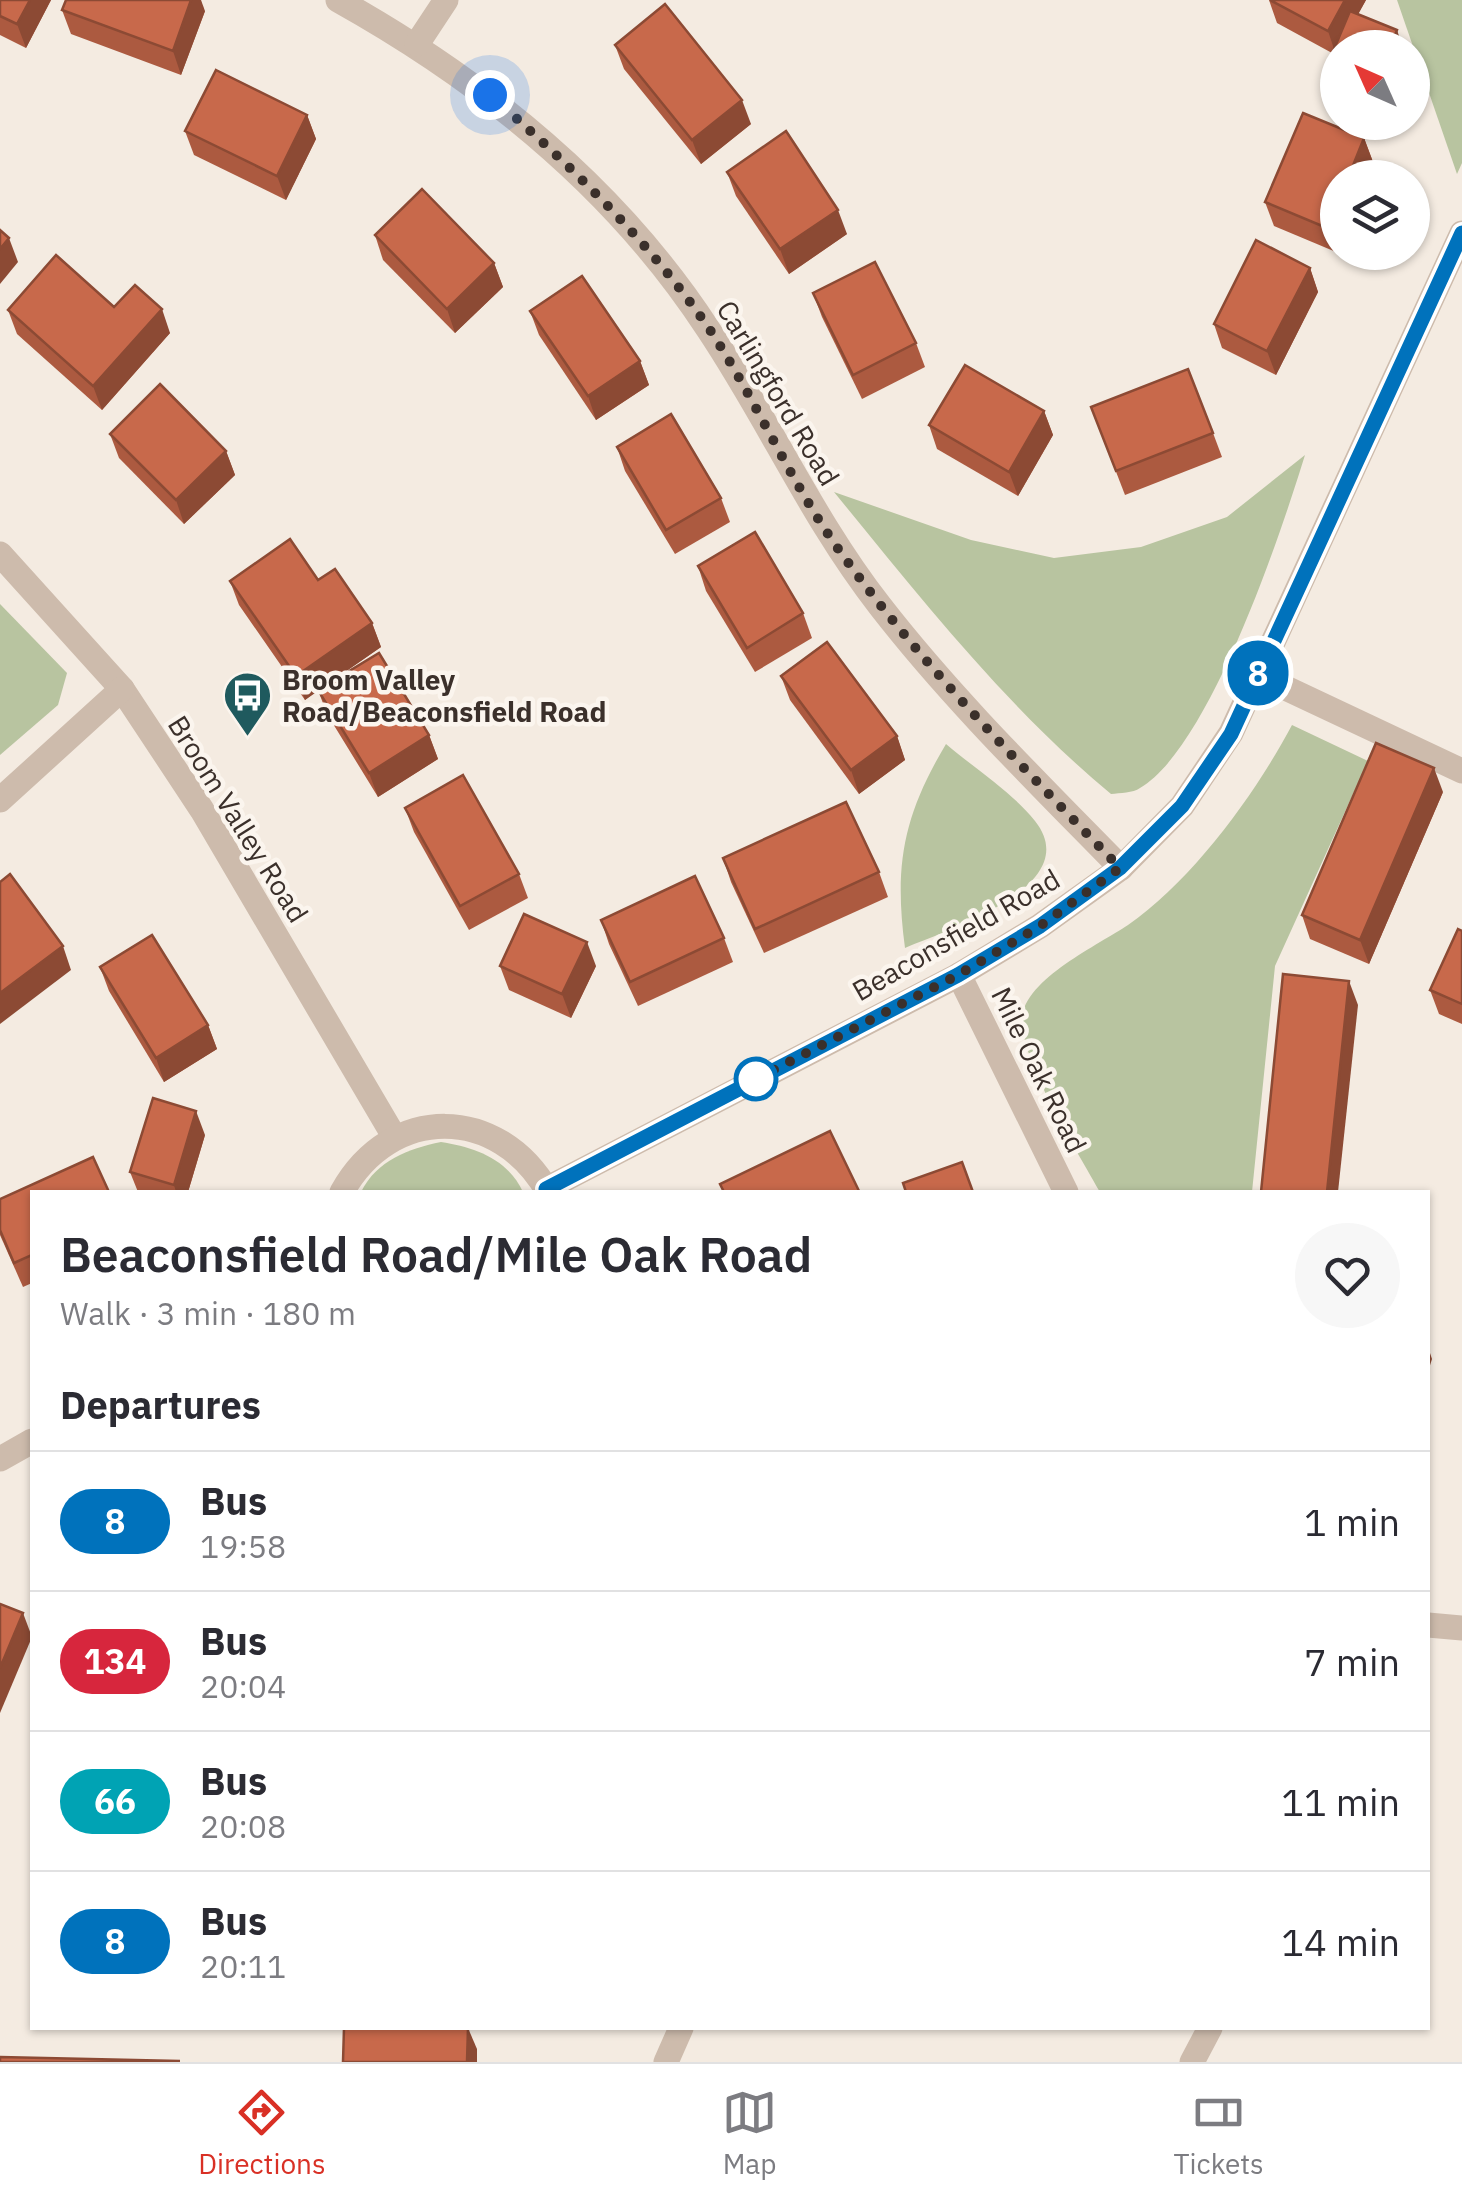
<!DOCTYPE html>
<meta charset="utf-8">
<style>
body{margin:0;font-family:"IBM Plex Sans",sans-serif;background:#f7f7f7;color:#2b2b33;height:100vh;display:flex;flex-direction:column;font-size:38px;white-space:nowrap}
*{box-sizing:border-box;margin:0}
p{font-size:32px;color:#7c7c81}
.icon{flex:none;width:55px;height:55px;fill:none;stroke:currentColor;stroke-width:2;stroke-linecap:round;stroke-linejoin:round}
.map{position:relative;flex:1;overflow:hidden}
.drawer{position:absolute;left:30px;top:1190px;width:1400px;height:840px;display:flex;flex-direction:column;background:#fff;border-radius:0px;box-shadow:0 2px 8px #0004}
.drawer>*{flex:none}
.badge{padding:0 20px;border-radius:32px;font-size:35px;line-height:65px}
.needle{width:65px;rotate:315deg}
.fabs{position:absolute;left:1320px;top:30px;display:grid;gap:20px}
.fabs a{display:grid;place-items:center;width:110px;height:110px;border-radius:50%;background:#fff;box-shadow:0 2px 8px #0004;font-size:50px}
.you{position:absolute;width:50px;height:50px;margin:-25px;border:8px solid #fff;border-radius:50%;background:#1a73e8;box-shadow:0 0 0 15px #1a73e833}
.map>.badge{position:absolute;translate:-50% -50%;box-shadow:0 0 0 5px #fff}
h2{padding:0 30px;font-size:38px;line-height:90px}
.round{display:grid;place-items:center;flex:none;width:105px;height:105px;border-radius:52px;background:#f7f7f7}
.overview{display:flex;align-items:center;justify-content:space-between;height:170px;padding:0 30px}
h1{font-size:48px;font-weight:600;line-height:75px}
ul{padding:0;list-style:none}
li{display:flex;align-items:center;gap:30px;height:140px;padding:0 30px;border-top:2px solid #e1e1e2}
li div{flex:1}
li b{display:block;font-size:38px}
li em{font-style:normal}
li .badge{min-width:110px;font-weight:700;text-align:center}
.tabs{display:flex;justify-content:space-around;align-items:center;height:140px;border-top:2px solid #e1e1e2;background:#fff;font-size:28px;color:#7c7c81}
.tabs a{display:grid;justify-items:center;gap:5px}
.tabs .current{color:#d93025}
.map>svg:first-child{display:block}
.green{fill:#b8c4a0}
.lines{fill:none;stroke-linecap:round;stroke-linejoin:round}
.minor{stroke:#cdbbac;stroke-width:25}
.wall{fill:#ac5a40}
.shaded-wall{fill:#8c4a34}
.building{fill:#c8694b;stroke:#8c4a34;stroke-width:2.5}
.line-casing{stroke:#fff;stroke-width:22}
.line{stroke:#0072bc;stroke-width:15}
.walk{stroke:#3b302b;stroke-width:10;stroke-dasharray:0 18}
.stop-dot{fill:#fff;stroke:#0072bc;stroke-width:5}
.labels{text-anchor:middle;stroke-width:9;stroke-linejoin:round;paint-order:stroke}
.street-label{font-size:28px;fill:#3b302b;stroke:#fbf5ee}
.poi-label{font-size:28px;font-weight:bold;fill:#3b302b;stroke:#fbf5ee;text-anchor:start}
</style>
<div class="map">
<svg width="1462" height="2062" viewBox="0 0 1462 2062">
<rect width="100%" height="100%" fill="#f4ebe1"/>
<g class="green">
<polygon points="1397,0 1462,0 1462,163 1457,174"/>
<path d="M1305,455C1281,533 1210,747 1140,788C1133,793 1120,793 1111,794C1006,707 920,597 834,492L971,540L1054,558L1141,547L1227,517Z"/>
<polygon points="0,604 67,673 58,705 0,755"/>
<path d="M1292,725L1368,761L1275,966L1252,1192H1100C1078,1152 1021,1062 1022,1019C1023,980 1100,944 1128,925C1193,880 1256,793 1292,725Z"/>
<path d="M946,744C974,768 1012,792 1035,821C1087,886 945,931 905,948C894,866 903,816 946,744Z"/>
<path d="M441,1142C474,1147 508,1159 523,1192H361C377,1160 408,1149 441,1142Z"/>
</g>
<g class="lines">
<g class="minor">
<path d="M338,0C483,81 616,188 708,329C769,420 812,519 880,606C953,700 1038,783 1121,868"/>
<polyline points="417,44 446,0"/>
<polyline points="0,554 122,689 202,810 395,1138"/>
<polyline points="1258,675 1462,771"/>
<polyline points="0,800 122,689"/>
<polyline points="959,975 1066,1192"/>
<polyline points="546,1189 959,975 1040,926 1121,868 1182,806 1231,733 1462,233"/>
<path d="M342,1192C391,1104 499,1105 548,1192"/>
<polyline points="0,1459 32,1441"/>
<polyline points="1428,1625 1462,1628"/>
<polyline points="666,2062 681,2028"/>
<polyline points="1192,2062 1210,2028"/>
</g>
</g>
<g class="wall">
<polygon points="0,0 51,0 26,48 0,35"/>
<polygon points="1269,0 1366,0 1338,48 1338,99 1333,97 1324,73 1332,53 1277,23"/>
<polygon points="62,10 205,11 181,75 71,34"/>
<polygon points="615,45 751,124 701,164 624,69"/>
<polygon points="307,115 316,139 286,200 194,155 185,131"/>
<polygon points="1364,138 1373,162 1336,252 1274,226 1265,202"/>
<polygon points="727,172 847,234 789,274 736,196"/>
<polygon points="375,235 494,263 503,287 455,333 383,260"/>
<polygon points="1310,268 1318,292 1276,375 1222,348 1214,324"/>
<polygon points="813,293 916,343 925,367 862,399 822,317"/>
<polygon points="114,307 170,333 102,410 17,334 8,310"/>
<polygon points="530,311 640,361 649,385 596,420 539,335"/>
<polygon points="1091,407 1213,433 1222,457 1125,495"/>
<polygon points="1044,411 1053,435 1018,496 937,449 929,425"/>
<polygon points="110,434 226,451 235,475 184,524 119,458"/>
<polygon points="617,447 721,498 730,522 675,554 625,471"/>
<polygon points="698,566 803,613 812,638 755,672 706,591"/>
<polygon points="318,580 372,623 381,647 320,689 429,735 438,759 378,797 327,714 318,690 305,700 239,605 230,581"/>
<polygon points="781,676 897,736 905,760 859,794 790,700"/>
<polygon points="1443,792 1369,964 1310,939 1302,915"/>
<polygon points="405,808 519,874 528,898 469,930 414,832"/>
<polygon points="723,858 879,872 888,897 764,953 731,882"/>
<polygon points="601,920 724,938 733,962 638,1006 609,944"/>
<polygon points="1462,931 1462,1024 1439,1014 1430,990"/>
<polygon points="500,966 596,966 571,1018 509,990"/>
<polygon points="100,967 208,1025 217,1049 164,1082 109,991"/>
<polygon points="205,1135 188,1192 138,1192 130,1172"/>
<polygon points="32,1192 32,1283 23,1287 0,1235 0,1199"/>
</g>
<g class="shaded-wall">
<polygon points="30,0 51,0 26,48 17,24"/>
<polygon points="191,0 201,0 205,11 181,75 173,51"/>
<polygon points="1345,0 1366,0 1336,55 1328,31"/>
<polygon points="1397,30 1403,48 1390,48"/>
<polygon points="742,100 751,124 701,164 692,140"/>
<polygon points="307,115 316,139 286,200 277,176"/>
<polygon points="1364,138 1373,162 1366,178 1348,178"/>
<polygon points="1338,202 1338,248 1336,252 1327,228"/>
<polygon points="838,210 847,234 789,274 780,249"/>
<polygon points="9,238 18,262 0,284 0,249"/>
<polygon points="494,263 503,287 455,333 447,309"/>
<polygon points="1310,268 1318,292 1276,375 1267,351"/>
<polygon points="162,309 170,333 102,410 93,386"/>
<polygon points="640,361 649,385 596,420 588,396"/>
<polygon points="1044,411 1053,435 1018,496 1009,472"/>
<polygon points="226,451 235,475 184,524 176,500"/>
<polygon points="372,623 381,647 305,700 296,676"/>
<polygon points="429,735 438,759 378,797 369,773"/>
<polygon points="897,736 905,760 859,794 851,770"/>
<polygon points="1434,768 1443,792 1369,964 1360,940"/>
<polygon points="587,942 596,966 571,1018 562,994"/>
<polygon points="63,946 71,970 0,1024 0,993"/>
<polygon points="1349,981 1358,1005 1338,1192 1327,1192"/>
<polygon points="208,1025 217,1049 164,1082 156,1058"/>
<polygon points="196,1111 205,1135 188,1192 176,1192 174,1185"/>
<polygon points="1428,1347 1432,1359 1428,1372"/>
<polygon points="23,1613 32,1637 0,1713 0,1668"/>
<polygon points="468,2028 477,2049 477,2062 467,2062"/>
</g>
<g class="building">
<polygon points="0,0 30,0 17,24 0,16"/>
<polygon points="66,0 191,0 173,51 62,10"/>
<polygon points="1270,0 1345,0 1328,31"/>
<polygon points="665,4 742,100 692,140 615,45"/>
<polygon points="1350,11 1397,30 1390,48 1338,48 1338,78 1324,73"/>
<polygon points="216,70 307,115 277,176 185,131"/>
<polygon points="1303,113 1364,138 1348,178 1338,178 1338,202 1327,228 1265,202"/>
<polygon points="786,131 838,210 780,249 727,172"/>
<polygon points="422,189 494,263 447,309 375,235"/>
<polygon points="0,230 9,238 0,249"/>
<polygon points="1256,240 1310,268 1267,351 1214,324"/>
<polygon points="56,255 114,307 135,285 162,309 93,386 8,310"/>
<polygon points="875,262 916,343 853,375 813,293"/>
<polygon points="582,276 640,361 588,396 530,311"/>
<polygon points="965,365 1044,411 1009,472 929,425"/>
<polygon points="1188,369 1213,433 1116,471 1091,407"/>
<polygon points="160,384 226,451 176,500 110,434"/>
<polygon points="671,414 721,498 666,530 617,447"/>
<polygon points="755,532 803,613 747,648 698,566"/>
<polygon points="290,539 318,580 335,569 372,623 296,676 230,581"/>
<polygon points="827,642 897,736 851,770 781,676"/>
<polygon points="379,653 429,735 369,773 318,690"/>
<polygon points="1376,743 1434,768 1360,940 1302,915"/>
<polygon points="463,775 519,874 460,906 405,808"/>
<polygon points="846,802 879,872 755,929 723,858"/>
<polygon points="10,874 63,946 0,993 0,882"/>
<polygon points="695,876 724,938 630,982 601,920"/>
<polygon points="524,914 587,942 562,994 500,966"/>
<polygon points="1458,929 1462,931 1462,1004 1430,990"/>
<polygon points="152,935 208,1025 156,1058 100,967"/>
<polygon points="1283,974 1349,981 1327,1192 1261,1192"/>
<polygon points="153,1098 196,1111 174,1185 130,1172"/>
<polygon points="830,1131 859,1191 724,1192 720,1184"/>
<polygon points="93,1157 109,1192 32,1192 32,1255 14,1263 0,1230 0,1199"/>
<polygon points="962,1162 973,1192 906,1192 903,1183"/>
<polygon points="0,1604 23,1613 0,1668"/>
<polygon points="344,2028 468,2028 467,2062 343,2062"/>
<polygon points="0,2057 180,2061 0,2062"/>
</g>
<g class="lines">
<defs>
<polyline id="line" points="546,1189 958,975 1040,926 1120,868 1182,806 1231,734 1462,233"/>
</defs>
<use href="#line" class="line-casing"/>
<use href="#line" class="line"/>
<path class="walk" d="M490,95C570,165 647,239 708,327C756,399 789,480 839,550C922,666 1022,766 1120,868L1040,926L958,975L756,1079"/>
</g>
<defs>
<symbol id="bus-pin" viewBox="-11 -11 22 30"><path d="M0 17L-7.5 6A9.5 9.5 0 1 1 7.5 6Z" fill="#1f5a5e" stroke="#fbf5ee"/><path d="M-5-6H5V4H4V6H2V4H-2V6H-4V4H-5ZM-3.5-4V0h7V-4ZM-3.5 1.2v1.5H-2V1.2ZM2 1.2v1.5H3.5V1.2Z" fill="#fff"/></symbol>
</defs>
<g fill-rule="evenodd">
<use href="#bus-pin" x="220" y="668" width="55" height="75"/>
</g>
<circle class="stop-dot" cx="756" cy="1079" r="20"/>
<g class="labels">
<g class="street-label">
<text transform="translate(778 393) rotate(59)" y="10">Carlingford Road</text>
<text transform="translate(238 819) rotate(58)" y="10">Broom Valley Road</text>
<text transform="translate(956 935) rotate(-30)" y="10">Beaconsfield Road</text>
<text transform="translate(1039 1070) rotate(64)" y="10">Mile Oak Road</text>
</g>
<g class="poi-label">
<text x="282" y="690">Broom Valley<tspan x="282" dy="32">Road/Beaconsfield Road</tspan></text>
</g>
</g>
</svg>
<div class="fabs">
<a><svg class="needle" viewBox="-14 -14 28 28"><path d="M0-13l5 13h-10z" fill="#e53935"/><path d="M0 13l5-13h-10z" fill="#7c7c81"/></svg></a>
<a><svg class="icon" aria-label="layers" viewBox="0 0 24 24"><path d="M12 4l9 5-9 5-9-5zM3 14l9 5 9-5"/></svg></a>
</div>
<div class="you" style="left:490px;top:95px"></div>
<b class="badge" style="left:1258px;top:673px;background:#0072bc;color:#fff">8</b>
<section class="drawer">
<div class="overview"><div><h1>Beaconsfield Road/Mile Oak Road</h1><p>Walk · 3 min · 180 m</p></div><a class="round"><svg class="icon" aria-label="heart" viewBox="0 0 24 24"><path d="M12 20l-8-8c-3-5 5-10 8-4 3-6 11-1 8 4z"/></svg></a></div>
<h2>Departures</h2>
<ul>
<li><span class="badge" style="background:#0072bc;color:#fff">8</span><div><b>Bus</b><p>19:58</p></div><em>1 min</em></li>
<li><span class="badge" style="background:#d7263d;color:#fff">134</span><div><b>Bus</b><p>20:04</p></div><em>7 min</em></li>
<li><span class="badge" style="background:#00a3b4;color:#fff">66</span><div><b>Bus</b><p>20:08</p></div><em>11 min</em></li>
<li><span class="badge" style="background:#0072bc;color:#fff">8</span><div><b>Bus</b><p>20:11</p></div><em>14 min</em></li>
</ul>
</section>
</div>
<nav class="tabs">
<a class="current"><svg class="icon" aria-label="directions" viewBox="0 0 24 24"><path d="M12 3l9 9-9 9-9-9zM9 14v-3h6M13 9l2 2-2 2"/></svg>Directions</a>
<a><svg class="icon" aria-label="map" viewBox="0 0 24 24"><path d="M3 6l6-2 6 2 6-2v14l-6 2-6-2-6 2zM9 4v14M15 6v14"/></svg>Map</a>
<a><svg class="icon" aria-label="tickets" viewBox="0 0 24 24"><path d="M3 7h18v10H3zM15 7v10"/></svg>Tickets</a>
</nav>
